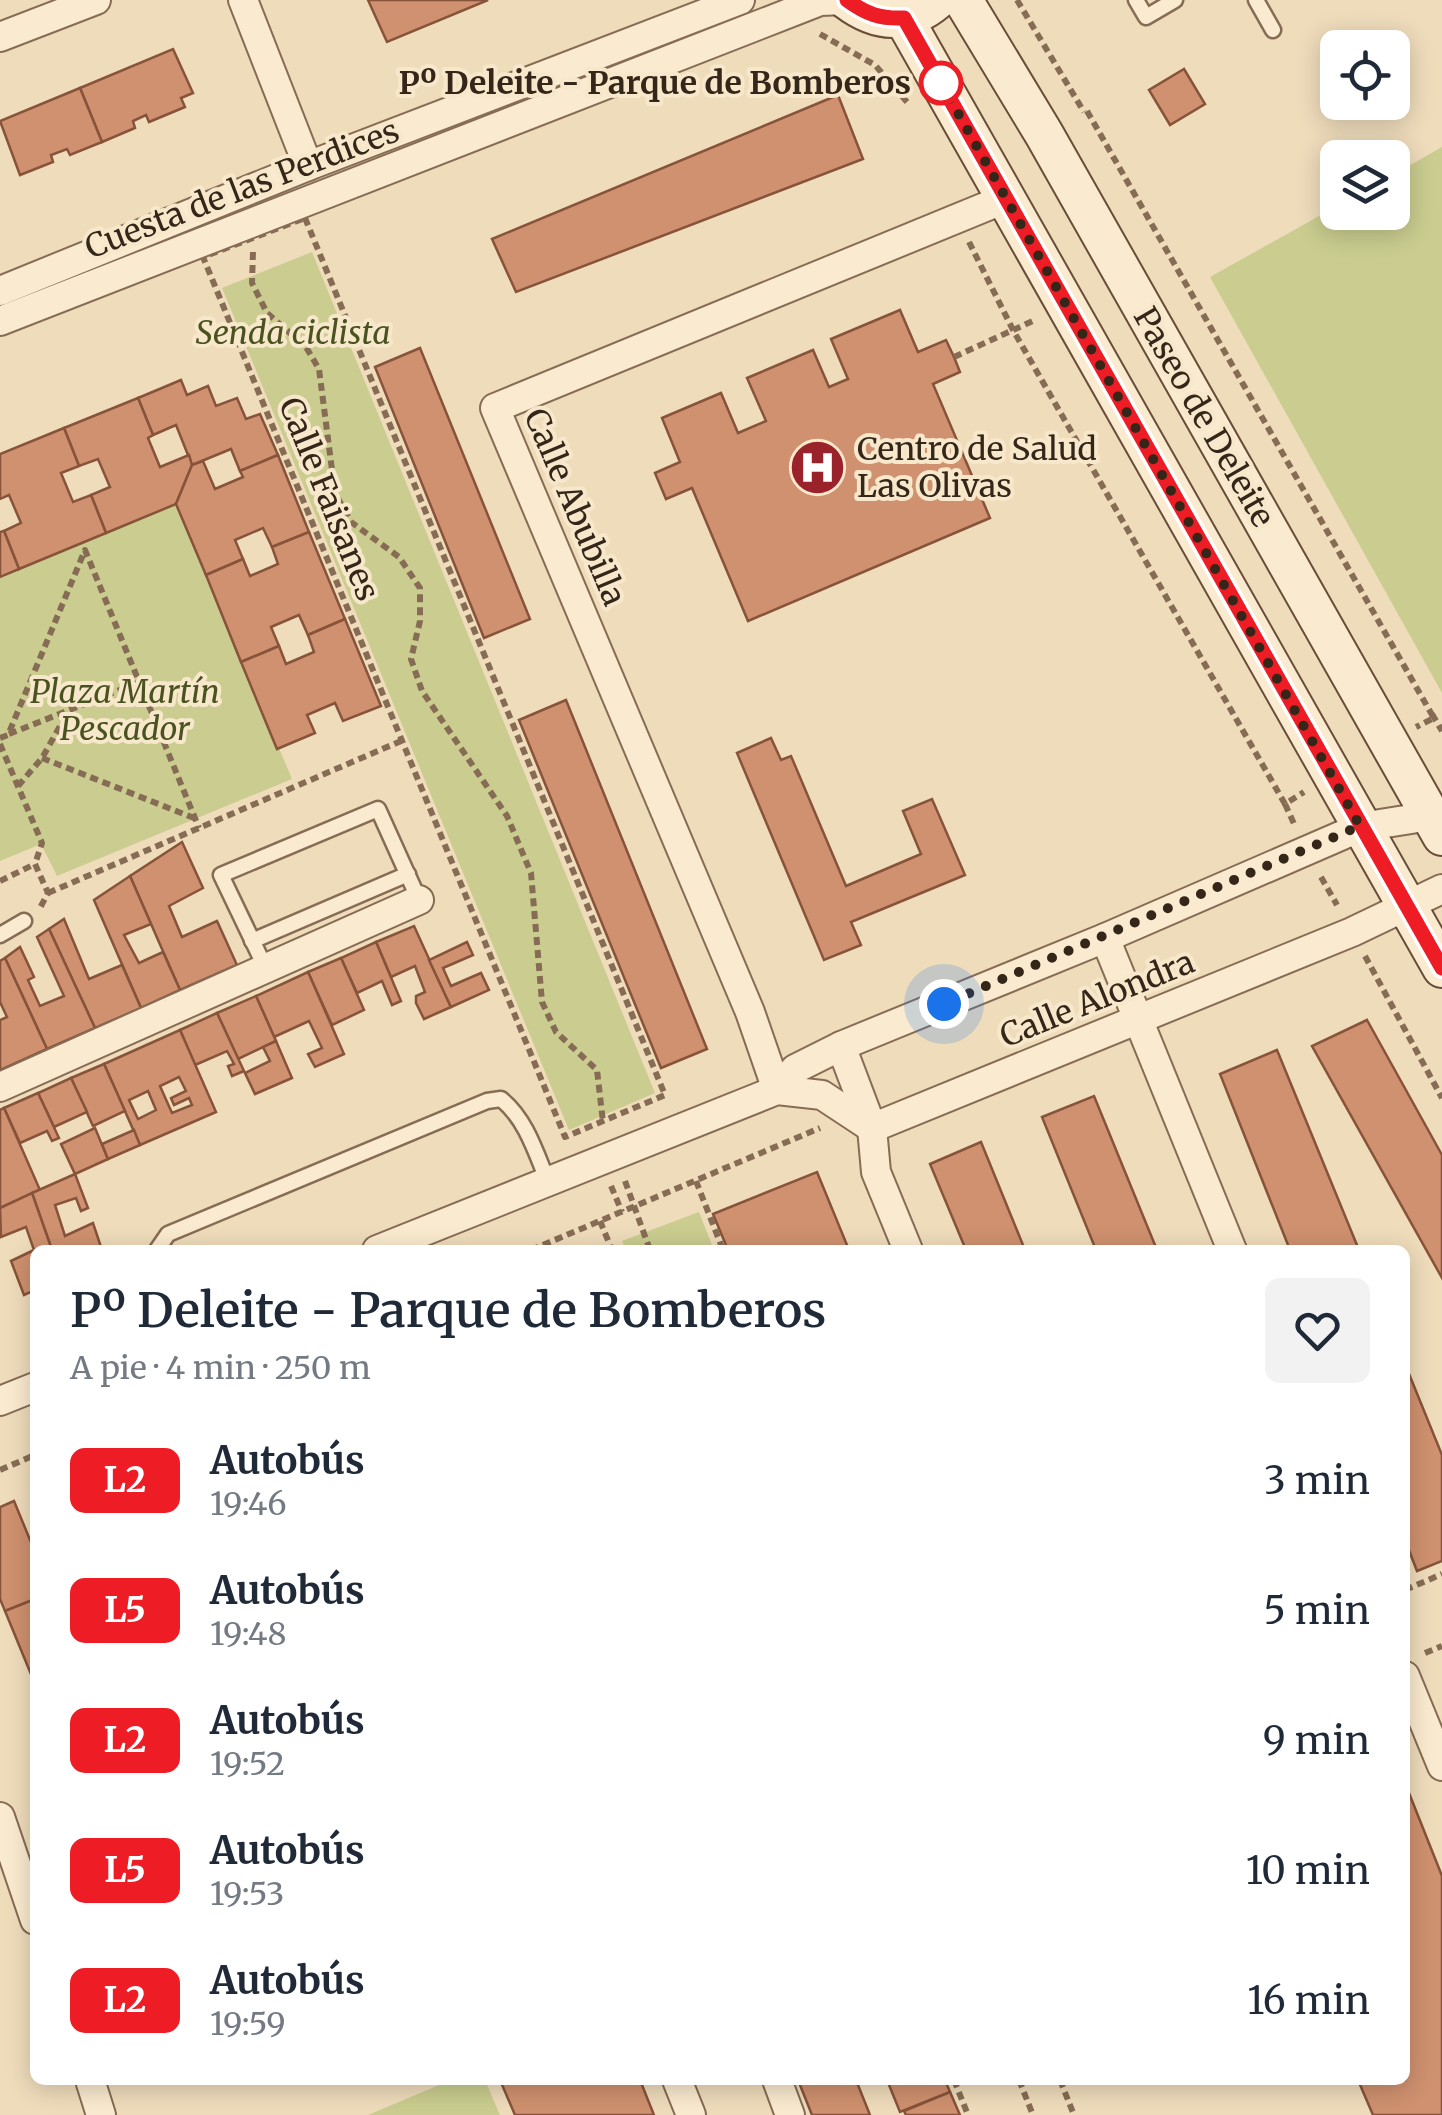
<!DOCTYPE html>
<html lang="es">
<meta charset="utf-8">
<style>
body{margin:0;font-family:Merriweather,serif;background:#f2f2f3;color:#1f2937;height:100vh;display:flex;flex-direction:column;font-size:38px;white-space:nowrap}
*{box-sizing:border-box;margin:0}
p{font-size:32px;color:#747a83}
.icon{flex:none;width:55px;height:55px;fill:none;stroke:currentColor;stroke-width:2;stroke-linecap:round;stroke-linejoin:round}
.map{position:relative;flex:1;overflow:hidden}
.panel{position:absolute;left:30px;top:1245px;width:1380px;height:840px;display:flex;flex-direction:column;background:#fff;border-radius:15px;box-shadow:0 5px 25px #0003}
.panel>*{flex:none}
.badge{padding:0 20px;border-radius:15px;font-size:35px;line-height:65px}
.tools{position:absolute;left:1320px;top:30px;display:grid;gap:20px}
.tools a{display:grid;place-items:center;width:90px;height:90px;border-radius:15px;background:#fff;box-shadow:0 5px 25px #0003;font-size:50px}
.you{position:absolute;width:50px;height:50px;margin:-25px;border:8px solid #fff;border-radius:50%;background:#1a73e8;box-shadow:0 0 0 15px #1a73e833}
.map>.badge{position:absolute;translate:-50% -50%;box-shadow:0 0 0 5px #fff}
.round{display:grid;place-items:center;flex:none;width:105px;height:105px;border-radius:15px;background:#f2f2f3}
.overview{display:flex;align-items:center;justify-content:space-between;height:170px;padding:0 40px}
h1{font-size:48px;font-weight:600;line-height:75px}
ul{padding:0;list-style:none}
li{display:flex;align-items:center;gap:30px;height:130px;padding:0 40px}
li div{flex:1}
li b{display:block;font-size:38px}
li em{font-style:normal}
li .badge{min-width:110px;font-weight:700;text-align:center}
.map>svg:first-child{display:block}
.green{fill:#cacd8f}
.building{fill:#cf916f;stroke:#87533a;stroke-width:2.5;fill-rule:evenodd}
.lines{fill:none;stroke-linecap:round;stroke-linejoin:round}
.service-casing{stroke:#876c55;stroke-width:19}
.minor-casing{stroke:#876c55;stroke-width:32}
.secondary-casing{stroke:#694d38;stroke-width:42}
.path{stroke:#876c55;stroke-width:6;stroke-dasharray:8 5;stroke-linecap:butt}
.service{stroke:#faeacf;stroke-width:14}
.minor{stroke:#faeacf;stroke-width:28}
.secondary{stroke:#faeacf;stroke-width:38}
.line-casing{stroke:#fff;stroke-width:22}
.line{stroke:#ee1c25;stroke-width:15}
.walk{stroke:#35261a;stroke-width:10;stroke-dasharray:0 18}
.stop-dot{fill:#fff;stroke:#ee1c25;stroke-width:5}
.labels{text-anchor:middle;stroke-width:8;stroke-linejoin:round;paint-order:stroke}
.stop-label{font-size:32px;font-weight:bold;fill:#35261a;stroke:#f7e7cb;text-anchor:end}
.street-label{font-size:32px;fill:#35261a;stroke:#f7e7cb}
.park-label{font-size:32px;font-style:italic;fill:#4a5320;stroke:#f7e7cb}
.poi-label{font-size:32px;fill:#35261a;stroke:#f7e7cb;text-anchor:start}
</style>
<div class="map">
<svg width="1442" height="2115" viewBox="0 0 1442 2115">
<rect width="100%" height="100%" fill="#efdcbb"/>
<g class="green">
<polygon points="1442,147 1442,693 1210,277 1337,206 1338,212 1392,212 1393,175"/>
<polygon points="312,252 655,1093 569,1130 222,288"/>
<polygon points="176,504 292,779 57,876 41,844 0,861 0,577"/>
<polygon points="699,1212 714,1250 626,1250 622,1241"/>
<polygon points="451,2080 485,2080 500,2115 368,2115"/>
</g>
<g class="building">
<polygon points="368,0 488,0 387,42"/>
<polygon points="173,49 193,93 181,98 185,107 149,122 146,115 133,121 135,128 102,142 80,88"/>
<polygon points="1184,69 1205,104 1170,125 1149,90"/>
<polygon points="80,88 102,142 70,155 67,149 51,155 53,162 20,175 0,121"/>
<polygon points="838,95 863,159 516,292 492,239"/>
<polygon points="900,310 918,352 946,340 954,357 960,372 933,384 990,518 748,621 692,488 666,499 655,473 680,462 662,418 721,393 738,433 766,421 747,378 813,350 829,387 848,379 831,339"/>
<polygon points="420,348 530,619 484,638 375,367"/>
<polygon points="181,380 187,395 208,386 216,406 237,398 246,419 260,414 278,455 240,471 231,449 192,465 176,425 153,435 138,398"/>
<polygon points="138,398 153,435 148,438 160,467 189,455 192,465 176,504 106,533 91,495 110,487 98,459 79,466 64,428"/>
<polygon points="64,428 79,466 61,473 73,502 91,495 106,533 19,569 4,531 21,523 9,495 0,499 0,454"/>
<polygon points="278,455 309,532 272,547 263,528 235,540 243,559 206,575 176,504 192,465 203,461 215,489 243,477 240,471"/>
<polygon points="4,531 19,569 0,577 0,532"/>
<polygon points="309,532 345,619 308,635 299,615 271,627 279,646 241,662 206,575 243,559 250,576 278,564 272,547"/>
<polygon points="345,619 381,706 343,721 335,703 307,715 315,733 277,749 241,662 279,646 286,664 314,652 308,635"/>
<polygon points="566,700 707,1049 661,1068 519,720"/>
<polygon points="771,738 781,760 791,756 846,886 921,854 903,811 932,799 965,875 851,922 861,945 824,960 737,753"/>
<polygon points="182,842 203,888 169,906 182,937 217,921 237,965 180,990 130,876"/>
<polygon points="130,876 151,924 124,935 139,963 163,952 180,990 141,1008 94,900"/>
<polygon points="64,919 89,979 122,965 141,1008 95,1028 49,929"/>
<polygon points="414,926 451,1007 424,1019 416,1003 416,996 425,992 415,966 391,977 376,942"/>
<polygon points="49,929 95,1028 47,1049 5,958 20,947 34,977 28,980 40,1006 64,996 37,937"/>
<polygon points="376,942 401,1001 392,1005 382,981 357,993 341,958"/>
<polygon points="467,942 473,955 443,968 451,986 481,973 489,990 451,1007 429,960"/>
<polygon points="5,958 47,1049 0,1070 0,1020 7,1017 0,1002 0,961"/>
<polygon points="341,958 364,1010 332,1025 308,972"/>
<polygon points="308,972 344,1054 315,1067 308,1054 322,1048 309,1021 274,1037 256,996"/>
<polygon points="256,996 276,1041 238,1059 217,1013"/>
<polygon points="217,1013 244,1071 232,1076 228,1066 234,1064 227,1051 195,1065 180,1030"/>
<polygon points="1367,1020 1442,1155 1442,1278 1312,1046"/>
<path d="M180,1030L216,1112L140,1145L104,1064ZM179,1077L186,1091L171,1098L174,1105L189,1098L192,1105L172,1113L160,1086ZM148,1091L156,1110L138,1119L129,1100Z"/>
<polygon points="276,1041 292,1078 255,1094 245,1073 270,1061 263,1047"/>
<polygon points="1277,1050 1359,1250 1290,1250 1220,1074"/>
<polygon points="104,1064 125,1111 93,1126 71,1078"/>
<polygon points="71,1078 87,1112 54,1127 38,1093"/>
<polygon points="38,1093 59,1138 52,1141 47,1131 20,1143 4,1108"/>
<polygon points="1094,1096 1157,1250 1096,1250 1042,1117"/>
<polygon points="4,1108 40,1190 0,1208 0,1110"/>
<polygon points="95,1128 108,1159 75,1174 61,1144"/>
<polygon points="134,1130 140,1145 108,1159 102,1144"/>
<polygon points="981,1142 1025,1250 966,1250 930,1164"/>
<polygon points="817,1172 849,1250 728,1250 713,1214"/>
<polygon points="75,1174 88,1208 81,1211 76,1198 55,1205 65,1236 93,1223 102,1250 52,1250 32,1193"/>
<polygon points="32,1193 52,1250 35,1250 35,1290 24,1295 11,1261 34,1250 26,1227 1,1237 0,1208"/>
<polygon points="1405,1364 1442,1455 1442,1561 1417,1571 1405,1540"/>
<polygon points="14,1501 35,1552 35,1599 5,1611 0,1599 0,1507"/>
<polygon points="35,1599 35,1684 5,1611"/>
<polygon points="1405,1783 1442,1876 1442,2115 1373,2115 1358,2080 1405,2080"/>
<polygon points="500,2080 640,2080 654,2115 515,2115"/>
<polygon points="798,2080 856,2080 870,2115 812,2115"/>
<polygon points="887,2080 945,2080 950,2092 900,2112"/>
<polygon points="950,2092 960,2115 906,2115 904,2111"/>
</g>
<g class="lines">
<defs>
<g id="service">
<polyline points="1136,0 1146,17 1175,0"/>
<polyline points="1256,0 1273,30"/>
<polyline points="0,935 24,921"/>
<polyline points="252,941 408,874"/>
<polyline points="266,969 221,875 378,809 419,900"/>
<path d="M157,1250L168,1234L487,1101L501,1099C526,1119 536,1153 548,1182"/>
</g>
<g id="minor">
<polyline points="243,0 308,166"/>
<polyline points="0,37 96,0"/>
<polyline points="0,291 308,166 740,0"/>
<polyline points="0,321 797,10 820,1 847,0"/>
<polyline points="1105,938 1232,1250"/>
<polyline points="841,1046 872,1128 876,1172 908,1250"/>
<polyline points="0,1087 419,900"/>
<polyline points="777,1090 750,1012 495,408 1007,198"/>
<polyline points="777,1090 795,1069 841,1046 1105,938 1361,827 1430,816"/>
<polyline points="377,1250 777,1090 822,1095 872,1128 1352,932 1442,889"/>
<polyline points="0,1401 35,1387"/>
<polyline points="1405,1676 1442,1766"/>
<polyline points="0,1817 35,1920"/>
<polyline points="90,2080 101,2115"/>
<polyline points="677,2080 691,2115"/>
<polyline points="777,2080 790,2115"/>
</g>
<g id="secondary">
<path d="M847,0C877,23 908,25 937,0"/>
<polyline points="963,0 1044,134 1442,836"/>
<polyline points="904,19 1442,968"/>
</g>
</defs>
<use href="#service" class="service-casing"/>
<use href="#minor" class="minor-casing"/>
<use href="#secondary" class="secondary-casing"/>
<g class="path">
<polyline points="1017,0 1084,112"/>
<polyline points="820,34 875,65 907,102"/>
<polyline points="1087,111 1431,713 1434,718 1416,727"/>
<polygon points="305,218 665,1095 565,1137 203,257"/>
<polyline points="969,242 1013,330 1285,804 1304,792"/>
<polyline points="253,252 252,283 267,313 306,347 319,369 335,493 351,522 399,557 420,588 420,621 411,659 422,691 507,816 531,873 542,1002 556,1032 597,1070 603,1122"/>
<polyline points="954,357 1035,320"/>
<polyline points="1432,714 1442,731"/>
<polyline points="9,734 140,682"/>
<polyline points="0,738 8,735 85,550 199,828"/>
<polyline points="0,744 42,843 35,864"/>
<polyline points="42,758 194,818"/>
<polyline points="18,786 42,758 68,712"/>
<polyline points="1285,804 1295,826"/>
<polyline points="1321,877 1337,905"/>
<polyline points="0,881 35,864 48,893 40,908"/>
<polyline points="48,893 401,741"/>
<polyline points="1365,956 1442,1098"/>
<polyline points="625,1181 650,1250"/>
<polyline points="696,1181 723,1250"/>
<polyline points="611,1186 622,1212"/>
<polyline points="600,1221 612,1250"/>
<polyline points="531,1250 820,1128"/>
<polyline points="0,1470 35,1455"/>
<polyline points="1405,1590 1442,1574"/>
<polyline points="1425,1653 1442,1646"/>
<polyline points="954,2080 968,2115"/>
<polyline points="1019,2080 1033,2115"/>
<polyline points="1060,2080 1074,2115"/>
</g>
<use href="#service" class="service"/>
<use href="#minor" class="minor"/>
<use href="#secondary" class="secondary"/>
</g>
<g class="lines">
<defs>
<path id="line" d="M847,0C866,14 880,19 904,18L1442,968"/>
</defs>
<use href="#line" class="line-casing"/>
<use href="#line" class="line"/>
<polyline class="walk" points="941,83 1360,826 944,1004"/>
</g>
<defs>
<symbol id="hospital-disc" viewBox="-11 -11 22 22"><circle r="9.5" fill="#99222b" stroke="#f7e7cb"/><path d="M-5-5h3v3.5h4V-5h3V5h-3V1.5h-4V5h-3Z" fill="#fff"/></symbol>
</defs>
<g fill-rule="evenodd">
<use href="#hospital-disc" x="786" y="436" width="63" height="63"/>
</g>
<circle class="stop-dot" cx="941" cy="83" r="20"/>
<g class="labels">
<g class="stop-label">
<text x="911" y="94">Pº Deleite - Parque de Bomberos</text>
</g>
<g class="street-label">
<text transform="translate(242 189) rotate(-21)" y="11">Cuesta de las Perdices</text>
<text transform="translate(1204 417) rotate(60)" y="11">Paseo de Deleite</text>
<text transform="translate(329 499) rotate(68)" y="11">Calle Faisanes</text>
<text transform="translate(575 507) rotate(67)" y="11">Calle Abubilla</text>
<text transform="translate(1097 999) rotate(-22)" y="11">Calle Alondra</text>
</g>
<g class="park-label">
<text x="293" y="344">Senda ciclista</text>
<text x="125" y="703">Plaza Martín<tspan x="125" dy="37">Pescador</tspan></text>
</g>
<g class="poi-label">
<text x="857" y="460">Centro de Salud<tspan x="857" dy="37">Las Olivas</tspan></text>
</g>
</g>
</svg>
<div class="tools">
<a><svg class="icon" aria-label="locate" viewBox="0 0 24 24"><circle cx="12" cy="12" r="6"/><path d="M12 2v4M12 18v4M2 12h4M18 12h4"/></svg></a>
<a><svg class="icon" aria-label="layers" viewBox="0 0 24 24"><path d="M12 4l9 5-9 5-9-5zM3 14l9 5 9-5"/></svg></a>
</div>
<div class="you" style="left:944px;top:1004px"></div>
<section class="panel">
<div class="overview"><div><h1>Pº Deleite - Parque de Bomberos</h1><p>A pie · 4 min · 250 m</p></div><a class="round"><svg class="icon" aria-label="heart" viewBox="0 0 24 24"><path d="M12 20l-8-8c-3-5 5-10 8-4 3-6 11-1 8 4z"/></svg></a></div>
<ul>
<li><span class="badge" style="background:#ee1c25;color:#fff">L2</span><div><b>Autobús</b><p>19:46</p></div><em>3 min</em></li>
<li><span class="badge" style="background:#ee1c25;color:#fff">L5</span><div><b>Autobús</b><p>19:48</p></div><em>5 min</em></li>
<li><span class="badge" style="background:#ee1c25;color:#fff">L2</span><div><b>Autobús</b><p>19:52</p></div><em>9 min</em></li>
<li><span class="badge" style="background:#ee1c25;color:#fff">L5</span><div><b>Autobús</b><p>19:53</p></div><em>10 min</em></li>
<li><span class="badge" style="background:#ee1c25;color:#fff">L2</span><div><b>Autobús</b><p>19:59</p></div><em>16 min</em></li>
</ul>
</section>
</div>
